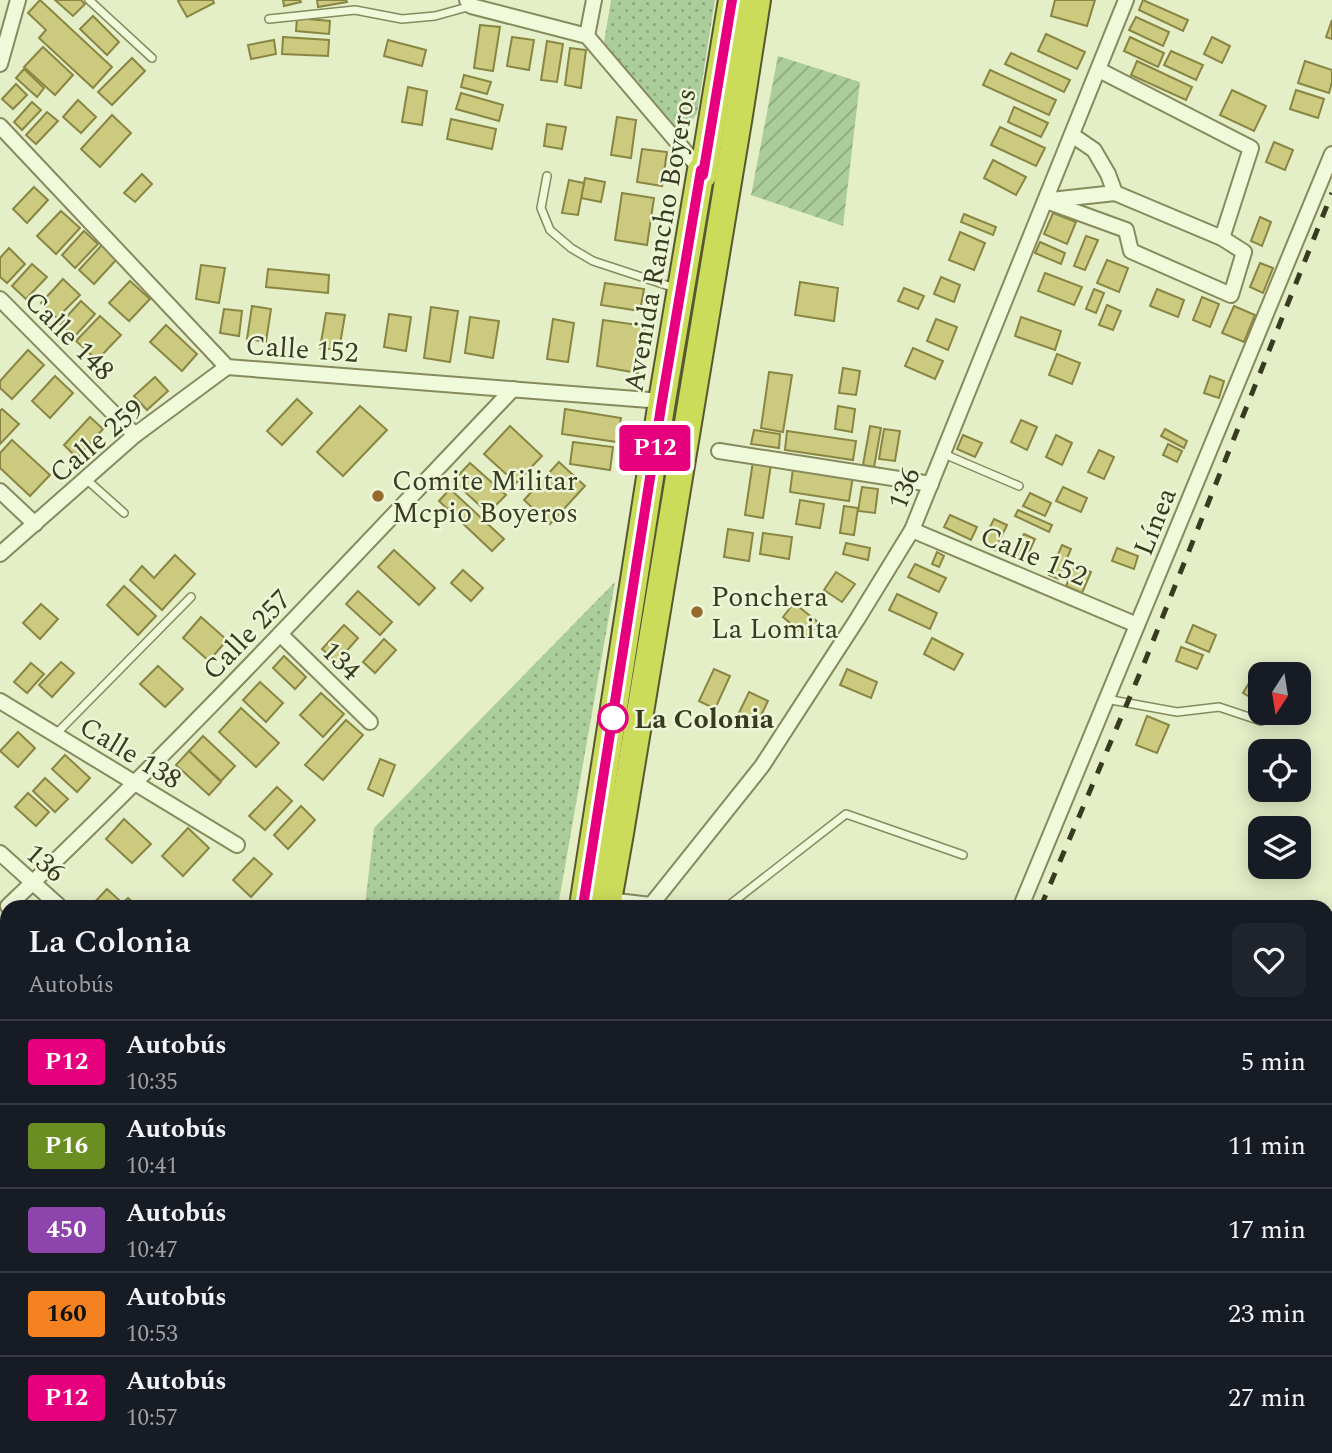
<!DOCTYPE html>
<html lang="es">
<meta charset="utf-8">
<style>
body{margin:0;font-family:Spectral,serif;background:#20242c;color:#f1f3f6;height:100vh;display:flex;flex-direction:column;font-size:26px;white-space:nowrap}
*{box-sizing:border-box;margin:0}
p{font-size:23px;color:#9ea1a6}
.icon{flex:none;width:38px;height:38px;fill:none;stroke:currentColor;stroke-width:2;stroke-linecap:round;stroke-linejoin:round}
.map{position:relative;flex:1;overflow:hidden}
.sheet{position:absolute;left:0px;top:900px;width:1334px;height:555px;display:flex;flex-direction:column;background:#171b24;border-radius:21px 21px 0 0;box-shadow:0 4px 18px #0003}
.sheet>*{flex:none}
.badge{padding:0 14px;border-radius:5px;font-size:24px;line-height:46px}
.needle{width:46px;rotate:192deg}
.controls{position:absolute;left:1248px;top:662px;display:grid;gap:14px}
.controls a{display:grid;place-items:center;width:63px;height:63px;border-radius:14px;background:#171b24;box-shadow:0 4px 18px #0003;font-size:35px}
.map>.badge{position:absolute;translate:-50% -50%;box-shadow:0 0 0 4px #fff}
.round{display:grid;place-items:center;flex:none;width:74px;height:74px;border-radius:14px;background:#20242c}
.summary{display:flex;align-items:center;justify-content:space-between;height:119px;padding:0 28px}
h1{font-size:33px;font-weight:600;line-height:52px}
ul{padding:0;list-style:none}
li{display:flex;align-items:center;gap:21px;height:84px;padding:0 28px;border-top:2px solid #363941}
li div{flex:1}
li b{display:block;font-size:26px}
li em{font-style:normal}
li .badge{min-width:77px;font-weight:700;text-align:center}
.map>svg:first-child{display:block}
.grass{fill:url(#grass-dots)}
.garden{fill:url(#garden-furrows)}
.building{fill:#ccca7e;stroke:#898643;stroke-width:2}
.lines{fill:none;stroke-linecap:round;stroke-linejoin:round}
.lane-casing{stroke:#868a5d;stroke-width:10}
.street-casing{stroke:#868a5d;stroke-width:18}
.highway-casing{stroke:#575831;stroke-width:30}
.lane{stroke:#f1f9db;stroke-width:7}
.street{stroke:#f1f9db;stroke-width:14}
.highway{stroke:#cbdb5a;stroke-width:26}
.rail{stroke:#393b20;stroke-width:5;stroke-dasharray:12 12;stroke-linecap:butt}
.line-casing{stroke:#fff;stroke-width:16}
.line{stroke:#e6007e;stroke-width:10}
.poi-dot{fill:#98692d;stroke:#edf6d7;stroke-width:2.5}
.stop-dot{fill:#fff;stroke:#e6007e;stroke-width:3.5}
.labels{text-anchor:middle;stroke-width:5;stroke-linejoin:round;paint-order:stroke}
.street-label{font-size:28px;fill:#393b20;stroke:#edf6d7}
.poi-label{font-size:28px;fill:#393b20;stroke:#edf6d7;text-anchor:start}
.stop-label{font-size:28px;font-weight:bold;fill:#393b20;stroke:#edf6d7;text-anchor:start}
</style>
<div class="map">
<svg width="1332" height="1453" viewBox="0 0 1332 1453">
<defs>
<pattern id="grass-dots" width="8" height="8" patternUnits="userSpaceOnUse" patternTransform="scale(1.75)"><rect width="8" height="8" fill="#abcd9b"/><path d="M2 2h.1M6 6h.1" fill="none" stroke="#8ca87e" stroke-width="1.8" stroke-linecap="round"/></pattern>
<pattern id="garden-furrows" width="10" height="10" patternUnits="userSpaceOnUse" patternTransform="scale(1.75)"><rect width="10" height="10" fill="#abcd9b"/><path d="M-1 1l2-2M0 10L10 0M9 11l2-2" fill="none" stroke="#8ca87e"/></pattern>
</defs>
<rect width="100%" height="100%" fill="#e4eec7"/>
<g class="grass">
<polygon points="611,0 715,0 697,113 687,129 672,127 604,42"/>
<polygon points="615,582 558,906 365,906 374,828"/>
<polygon points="380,1447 470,1447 469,1453 389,1453"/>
</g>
<polygon class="garden" points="778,56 860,82 843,226 751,195"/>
<g class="building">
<polygon points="40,0 112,67 93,88 39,38 46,30 28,13"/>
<polygon points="55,0 81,0 85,4 73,16"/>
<polygon points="180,0 213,0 214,3 187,17 178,1"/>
<polygon points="283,0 300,0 301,2 284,6"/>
<polygon points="317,0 346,0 347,2 318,7"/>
<polygon points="1055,0 1095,0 1087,26 1051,16"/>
<polygon points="1143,0 1188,20 1183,31 1139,10"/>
<polygon points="93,16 119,42 107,55 80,29"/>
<polygon points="1136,17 1169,32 1163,46 1129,30"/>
<polygon points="297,18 330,21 329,34 296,31"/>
<polygon points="1332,20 1332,39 1326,37"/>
<polygon points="480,25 500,27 493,71 474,68"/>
<polygon points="1046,34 1085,52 1077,69 1038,51"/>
<polygon points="283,37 329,40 328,56 282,54"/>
<polygon points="512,37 534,40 529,70 507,66"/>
<polygon points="1130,37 1164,53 1158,67 1124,51"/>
<polygon points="1212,37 1230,46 1222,63 1204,54"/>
<polygon points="274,40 276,54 251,59 248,45"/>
<polygon points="388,40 426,50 422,66 384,56"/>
<polygon points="547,41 563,44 557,82 541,80"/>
<polygon points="43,47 73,75 55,95 24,67"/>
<polygon points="570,48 586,50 581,88 565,85"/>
<polygon points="1171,51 1203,65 1196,80 1164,65"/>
<polygon points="1011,53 1070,80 1064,92 1005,64"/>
<polygon points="132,58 145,71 112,105 98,92"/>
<polygon points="1137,61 1192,87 1186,100 1131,75"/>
<polygon points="1305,61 1332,70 1332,82 1329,93 1298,83"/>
<polygon points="24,69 44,88 37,97 16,78"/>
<polygon points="990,70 1056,100 1049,115 983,85"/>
<polygon points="464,75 491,82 487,94 461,87"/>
<polygon points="16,84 27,95 13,109 2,99"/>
<polygon points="408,87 427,91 422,125 402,122"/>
<polygon points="1232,90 1266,106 1254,131 1220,115"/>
<polygon points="1296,90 1324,99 1318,118 1290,109"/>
<polygon points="461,93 503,105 499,121 456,109"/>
<polygon points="78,100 96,117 81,133 63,117"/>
<polygon points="32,102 41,110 22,130 14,122"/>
<polygon points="1014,107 1048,123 1041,137 1008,122"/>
<polygon points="47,112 58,121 36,144 26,135"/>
<polygon points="112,115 131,133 100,167 81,149"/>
<polygon points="617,117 636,120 631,158 611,155"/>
<polygon points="451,119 496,129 492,149 447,139"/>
<polygon points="547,124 566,127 562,149 544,146"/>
<polygon points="1000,127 1045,148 1036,166 991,145"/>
<polygon points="1274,142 1293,150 1285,170 1266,162"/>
<polygon points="642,149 667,152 662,186 637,182"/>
<polygon points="993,160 1026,177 1016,195 984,178"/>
<polygon points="142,174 152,184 135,202 124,193"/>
<polygon points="585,178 605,182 601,202 581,198"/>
<polygon points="569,180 584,183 578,215 562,213"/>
<polygon points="34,187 48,200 27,223 13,209"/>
<polygon points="622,193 654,198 647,245 615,240"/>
<polygon points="61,211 80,228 56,254 37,236"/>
<polygon points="1053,213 1076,222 1067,244 1044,234"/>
<polygon points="964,214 996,227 993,235 961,222"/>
<polygon points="1260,217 1271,222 1262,246 1251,241"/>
<polygon points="84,231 98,244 75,268 62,255"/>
<polygon points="960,232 985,243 974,270 949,260"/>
<polygon points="1086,236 1098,240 1085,270 1074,266"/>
<polygon points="1040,242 1065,253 1061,264 1035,253"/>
<polygon points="102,245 117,259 94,284 79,270"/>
<polygon points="9,248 25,264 7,283 0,277 0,258"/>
<polygon points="1107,260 1128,268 1119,292 1097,283"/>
<polygon points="1260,263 1273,268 1263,293 1250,287"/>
<polygon points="32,264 47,277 26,299 12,286"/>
<polygon points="201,265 225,268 219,303 196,299"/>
<polygon points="268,269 329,275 328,293 266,287"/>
<polygon points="1045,273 1082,287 1074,305 1038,291"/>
<polygon points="941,277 960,285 954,302 934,294"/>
<polygon points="63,279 80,295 57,318 41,303"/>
<polygon points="130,281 150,299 129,321 109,303"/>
<polygon points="800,282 838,288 834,321 795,315"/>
<polygon points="605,283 644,289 640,311 601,305"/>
<polygon points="904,288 924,296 918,309 898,301"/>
<polygon points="1094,289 1104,293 1096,313 1086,309"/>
<polygon points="1157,289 1184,300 1178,317 1150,306"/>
<polygon points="1202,297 1219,304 1210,327 1193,320"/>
<polygon points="81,301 95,314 74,337 60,324"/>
<polygon points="1107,305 1121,311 1113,330 1099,325"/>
<polygon points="252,306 271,309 266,342 247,339"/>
<polygon points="1234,306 1255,315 1244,342 1222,333"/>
<polygon points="431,307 458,311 450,362 424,358"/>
<polygon points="224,309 242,311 239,336 220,333"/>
<polygon points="326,313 345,315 339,350 320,348"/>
<polygon points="389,314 411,317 406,351 384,347"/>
<polygon points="100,316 121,335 97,360 76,341"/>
<polygon points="470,317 499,321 493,358 465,353"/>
<polygon points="1021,317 1061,331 1055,350 1015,336"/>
<polygon points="553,319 574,323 568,362 547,359"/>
<polygon points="936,319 957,327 948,350 927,341"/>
<polygon points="603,320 645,326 638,373 597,366"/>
<polygon points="166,325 197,354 182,371 150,342"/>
<polygon points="913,348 943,361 935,379 905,366"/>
<polygon points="28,350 44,365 12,399 0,388 0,381"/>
<polygon points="1057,354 1080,363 1072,384 1049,375"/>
<polygon points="843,368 860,371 856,395 839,393"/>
<polygon points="769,372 792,375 783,432 761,428"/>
<polygon points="55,376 73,393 50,418 32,401"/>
<polygon points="1210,376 1224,381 1219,398 1204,393"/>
<polygon points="155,377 168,391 147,410 134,396"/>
<polygon points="297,399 312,413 282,445 267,431"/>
<polygon points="360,406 387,430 343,476 317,452"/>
<polygon points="838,406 855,409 852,432 835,429"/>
<polygon points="2,409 19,424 0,444 0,411"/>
<polygon points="565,409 621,418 617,442 562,434"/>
<polygon points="90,417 103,429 77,458 64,445"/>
<polygon points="1021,420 1037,427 1027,450 1011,442"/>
<polygon points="510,426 542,456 516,483 484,454"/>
<polygon points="870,426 881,428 874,467 863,465"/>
<polygon points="884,429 900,431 895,461 879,459"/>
<polygon points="1165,429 1187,441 1184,448 1161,436"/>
<polygon points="754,430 780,434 779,448 751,444"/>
<polygon points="787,431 856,441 853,460 785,450"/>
<polygon points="963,435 982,443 975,457 957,449"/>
<polygon points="1056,435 1072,443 1062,465 1046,457"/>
<polygon points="12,440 50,475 30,496 0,468 0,453"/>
<polygon points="573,442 613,447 610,470 570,464"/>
<polygon points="1168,444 1182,451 1177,462 1163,455"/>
<polygon points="1099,450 1114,457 1104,479 1088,472"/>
<polygon points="753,461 771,464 763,518 745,515"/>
<polygon points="559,462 585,486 550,524 524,500"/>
<polygon points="470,463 506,495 488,513 453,481"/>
<polygon points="793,468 853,476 849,501 790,492"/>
<polygon points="862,487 878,489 875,513 858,511"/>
<polygon points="1063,487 1087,498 1081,512 1056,501"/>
<polygon points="450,489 504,539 492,551 439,501"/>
<polygon points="1030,493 1051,503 1045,516 1023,506"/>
<polygon points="800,500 824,504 820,528 796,524"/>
<polygon points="844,506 858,508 854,535 840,533"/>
<polygon points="1018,510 1052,525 1049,532 1015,516"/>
<polygon points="950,515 977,527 971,540 944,527"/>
<polygon points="994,519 1007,525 995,550 982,543"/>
<polygon points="728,529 753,533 749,561 724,557"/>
<polygon points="763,533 792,537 789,559 760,554"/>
<polygon points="1024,534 1035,539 1025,561 1013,556"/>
<polygon points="846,543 870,548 868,560 843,554"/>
<polygon points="1062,545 1071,549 1058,579 1049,575"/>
<polygon points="1117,548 1138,556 1134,569 1112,561"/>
<polygon points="394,550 435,588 419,605 378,567"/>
<polygon points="937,552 944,556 939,567 932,564"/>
<polygon points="175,555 195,574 162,610 130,580 142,566 154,578"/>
<polygon points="915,564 946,578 939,592 908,577"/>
<polygon points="1075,565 1091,572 1082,593 1066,586"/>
<polygon points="463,570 483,588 471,601 451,583"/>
<polygon points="836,572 855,584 842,602 824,590"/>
<polygon points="124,586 156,616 138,635 107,605"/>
<polygon points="358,591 392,622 380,635 346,604"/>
<polygon points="897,594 937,613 930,629 889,610"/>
<polygon points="794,603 819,623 807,637 783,617"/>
<polygon points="41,604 58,619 40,639 23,623"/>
<polygon points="201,617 227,640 209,661 183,638"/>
<polygon points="344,625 358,638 337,662 322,649"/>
<polygon points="1193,625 1216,635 1209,652 1186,642"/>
<polygon points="932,638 963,654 954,670 924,654"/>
<polygon points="384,639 396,650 375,673 363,662"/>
<polygon points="1181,647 1203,655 1197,669 1176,661"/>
<polygon points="284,656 306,677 295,689 273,668"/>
<polygon points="61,662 74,673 52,697 39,685"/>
<polygon points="31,663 44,674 27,693 14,682"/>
<polygon points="158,666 183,689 165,707 140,684"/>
<polygon points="714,669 730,676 715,709 699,701"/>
<polygon points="847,669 877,682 871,698 840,685"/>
<polygon points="1254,675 1260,679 1260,703 1243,693"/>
<polygon points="260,682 283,703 266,722 243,700"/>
<polygon points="749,692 768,701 755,728 736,719"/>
<polygon points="321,693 344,714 323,737 300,715"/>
<polygon points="241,708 279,743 256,767 219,732"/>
<polygon points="1147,716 1169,725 1157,753 1136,745"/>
<polygon points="346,720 363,735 323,780 305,765"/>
<polygon points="18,732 35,748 18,767 0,751"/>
<polygon points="203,736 235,766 221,781 189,751"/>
<polygon points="189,751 221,782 209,795 176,765"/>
<polygon points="65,755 90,778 77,792 52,769"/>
<polygon points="380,759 395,765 383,796 368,789"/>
<polygon points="45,778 68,799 55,812 33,791"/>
<polygon points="277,787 292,801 265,830 249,816"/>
<polygon points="28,793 49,812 36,826 15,807"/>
<polygon points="301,806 315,820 288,849 274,835"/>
<polygon points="124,819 151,844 132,863 106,839"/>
<polygon points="188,828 209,848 183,876 162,856"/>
<polygon points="254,858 272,874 251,897 233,880"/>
<polygon points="107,889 119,900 113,906 91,906"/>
<polygon points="128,898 137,906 119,906"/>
<polygon points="7,925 7,950 0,944 0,932"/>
<polygon points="0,959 7,965 7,988 0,981"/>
<rect x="0" y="1249" width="7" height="43"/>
<polygon points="7,1337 7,1371 0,1372 0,1338"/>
</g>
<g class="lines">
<defs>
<g id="lane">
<polyline points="89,0 152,58"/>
<polyline points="269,19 355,10 402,19 435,16 471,6"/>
<polyline points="547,176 541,208 550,230 571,248 593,261 675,288"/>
<polyline points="944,454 1019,486"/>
<polyline points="86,479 124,513"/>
<polyline points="1106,699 1177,712 1219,707 1261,721"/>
<polyline points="56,734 191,597"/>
<polyline points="728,906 846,814 963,855"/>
<polyline points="0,1331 7,1331"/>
</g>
<g id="street">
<polyline points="467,0 471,6 587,36 701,170"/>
<polyline points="587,36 594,0"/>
<polyline points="0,64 18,0"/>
<polyline points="0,126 227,367 662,401"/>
<polyline points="1115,193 1222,238"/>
<polyline points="1051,200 1115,193 1108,174 1094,150 1072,135"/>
<polyline points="1046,201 1126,230 1131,251 1231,295 1244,252 1222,238 1251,148 1099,70"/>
<polyline points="0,299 135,435"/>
<polyline points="719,451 931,484"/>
<polyline points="0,491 35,524"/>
<polyline points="912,530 1137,625"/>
<polyline points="0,554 135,435 227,367"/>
<polyline points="280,634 370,722"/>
<polyline points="0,701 237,845"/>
<polyline points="0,853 59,906"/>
<polyline points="608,900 651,905 762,766 858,618 912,530 1126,0"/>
<path d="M8,906C183,741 347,563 513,389"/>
<polyline points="1021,906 1332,154"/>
<polyline points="0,1068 7,1075"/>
<polyline points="345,1447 352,1453"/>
</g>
<g id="highway">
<polyline points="583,906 662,401 701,170 703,175 732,0"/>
<polyline points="607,906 620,833 739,115 757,0"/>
<polyline points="495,1453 496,1447"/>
<polyline points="519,1453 520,1447"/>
</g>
</defs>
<use href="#lane" class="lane-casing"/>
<use href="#street" class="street-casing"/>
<use href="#highway" class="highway-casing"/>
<use href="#lane" class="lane"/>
<use href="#street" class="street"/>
<use href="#highway" class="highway"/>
<g class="rail">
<polyline points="1041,906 1143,666 1332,193"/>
<polyline points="811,1453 814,1447"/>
</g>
</g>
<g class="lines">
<defs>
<polyline id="line" points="583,906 662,401 701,170 703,175 732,0"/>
</defs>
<use href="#line" class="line-casing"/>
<use href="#line" class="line"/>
</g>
<g class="poi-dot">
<circle cx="378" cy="496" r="7"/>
<circle cx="697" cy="612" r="7"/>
</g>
<circle class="stop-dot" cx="613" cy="718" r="14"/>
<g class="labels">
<g class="street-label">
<text transform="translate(659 240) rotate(-80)" y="10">Avenida Rancho Boyeros</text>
<text transform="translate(70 335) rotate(45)" y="10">Calle 148</text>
<text transform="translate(302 348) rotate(4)" y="10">Calle 152</text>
<text transform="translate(96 440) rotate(-40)" y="10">Calle 259</text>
<text transform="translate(903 488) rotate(-68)" y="10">136</text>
<text transform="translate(1154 521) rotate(-68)" y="10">Línea</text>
<text transform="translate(1034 555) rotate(23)" y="10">Calle 152</text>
<text transform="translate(246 634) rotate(-46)" y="10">Calle 257</text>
<text transform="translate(342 660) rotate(44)" y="10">134</text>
<text transform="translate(131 752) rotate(31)" y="10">Calle 138</text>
<text transform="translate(46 862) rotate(42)" y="10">136</text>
</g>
<g class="poi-label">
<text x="392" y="490">Comite Militar<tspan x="392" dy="32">Mcpio Boyeros</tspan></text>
<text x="711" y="606">Ponchera<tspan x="711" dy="32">La Lomita</tspan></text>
</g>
<g class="stop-label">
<text x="634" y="728">La Colonia</text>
</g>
</g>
</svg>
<div class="controls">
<a><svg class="needle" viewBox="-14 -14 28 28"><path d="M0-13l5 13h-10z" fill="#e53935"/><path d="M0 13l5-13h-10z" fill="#9ea1a6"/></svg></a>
<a><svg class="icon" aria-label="locate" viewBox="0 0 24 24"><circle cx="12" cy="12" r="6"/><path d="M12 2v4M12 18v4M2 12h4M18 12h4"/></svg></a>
<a><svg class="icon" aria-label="layers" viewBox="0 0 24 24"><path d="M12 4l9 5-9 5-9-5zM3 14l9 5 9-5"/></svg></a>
</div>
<b class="badge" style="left:655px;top:448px;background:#e6007e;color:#fff">P12</b>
<section class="sheet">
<div class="summary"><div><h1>La Colonia</h1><p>Autobús</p></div><a class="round"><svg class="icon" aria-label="heart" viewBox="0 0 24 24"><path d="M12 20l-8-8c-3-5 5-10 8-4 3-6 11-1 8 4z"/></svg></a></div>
<ul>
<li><span class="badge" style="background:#e6007e;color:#fff">P12</span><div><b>Autobús</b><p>10:35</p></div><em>5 min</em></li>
<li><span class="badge" style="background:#6b8e23;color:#fff">P16</span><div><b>Autobús</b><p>10:41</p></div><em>11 min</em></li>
<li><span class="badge" style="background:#8e44ad;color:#fff">450</span><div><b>Autobús</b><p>10:47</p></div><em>17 min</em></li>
<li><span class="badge" style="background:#f58220;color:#111">160</span><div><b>Autobús</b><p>10:53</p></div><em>23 min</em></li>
<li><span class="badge" style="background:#e6007e;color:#fff">P12</span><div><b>Autobús</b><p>10:57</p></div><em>27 min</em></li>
</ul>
</section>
</div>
